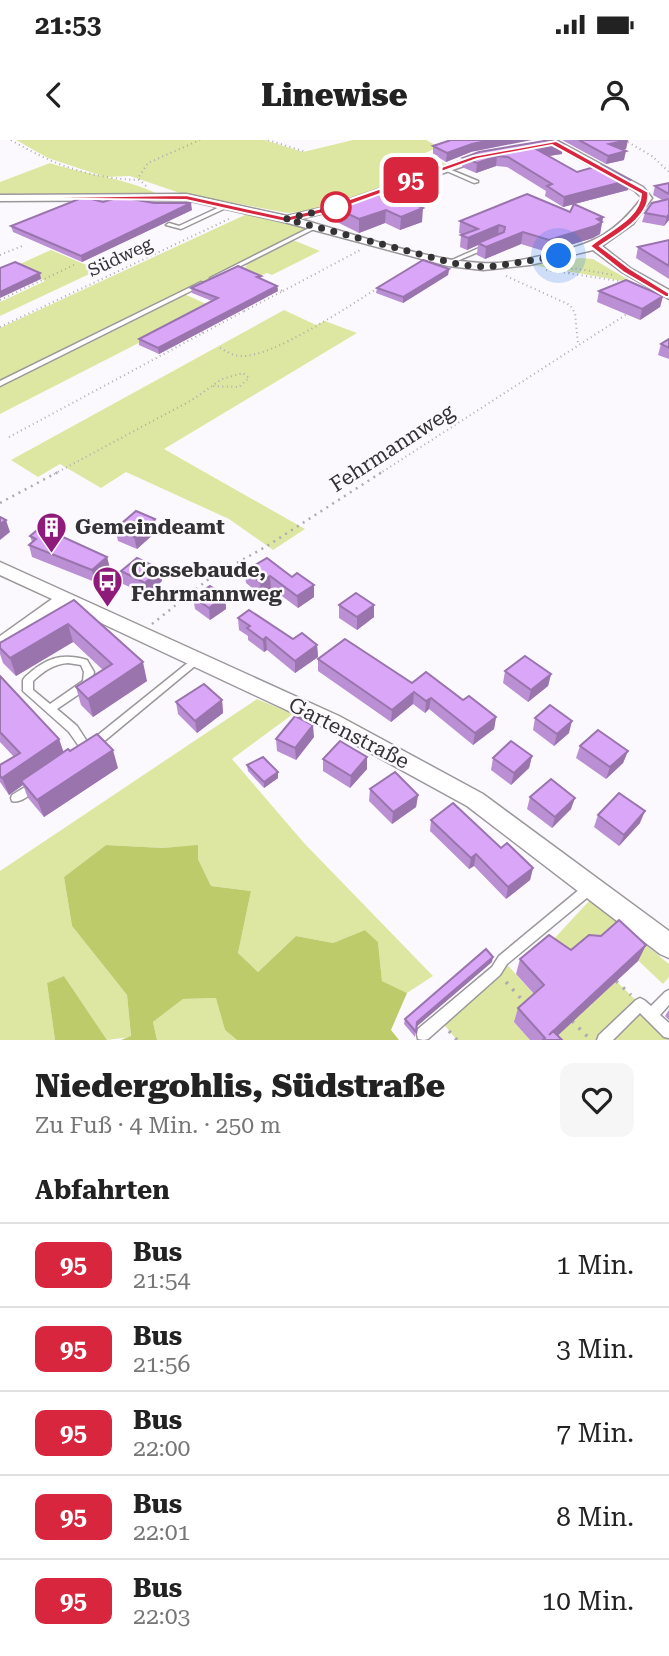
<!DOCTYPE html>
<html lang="de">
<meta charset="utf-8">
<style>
body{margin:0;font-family:"Roboto Serif",serif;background:#f6f6f6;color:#222;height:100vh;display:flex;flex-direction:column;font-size:26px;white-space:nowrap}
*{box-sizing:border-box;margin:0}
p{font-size:23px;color:#767676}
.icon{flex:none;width:38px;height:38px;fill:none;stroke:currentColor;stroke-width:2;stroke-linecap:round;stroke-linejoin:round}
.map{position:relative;height:900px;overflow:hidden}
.drawer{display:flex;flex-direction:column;background:#fff;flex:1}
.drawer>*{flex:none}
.badge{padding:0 14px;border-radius:10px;font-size:24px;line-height:46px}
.you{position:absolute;width:35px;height:35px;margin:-18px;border:5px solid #fff;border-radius:50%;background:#1a73e8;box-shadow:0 0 0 10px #1a73e833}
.map>.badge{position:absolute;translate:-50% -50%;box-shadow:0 0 0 4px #fff}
h2{padding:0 35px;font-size:26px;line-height:63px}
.round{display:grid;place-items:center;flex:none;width:74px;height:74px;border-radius:14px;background:#f6f6f6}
.summary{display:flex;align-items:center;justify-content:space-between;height:119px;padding:0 35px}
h1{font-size:33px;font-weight:800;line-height:52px}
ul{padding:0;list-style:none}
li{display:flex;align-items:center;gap:21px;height:84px;padding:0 35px;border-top:2px solid #e0e0e0}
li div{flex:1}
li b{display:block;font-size:26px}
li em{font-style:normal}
li .badge{min-width:77px;font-weight:700;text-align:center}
.status{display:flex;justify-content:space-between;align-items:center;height:49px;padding:0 35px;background:#fff;direction:ltr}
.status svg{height:19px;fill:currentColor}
header{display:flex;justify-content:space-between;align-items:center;height:91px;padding:0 35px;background:#fff;font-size:32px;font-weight:800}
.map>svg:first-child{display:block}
.green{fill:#dde7a2}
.forest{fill:#becb6a}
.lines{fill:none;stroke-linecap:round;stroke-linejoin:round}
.service-casing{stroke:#9b989c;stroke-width:3}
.minor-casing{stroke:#9b989c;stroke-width:3}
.path-far2{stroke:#aeabaf;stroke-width:2;stroke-dasharray:1 3.5;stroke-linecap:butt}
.path-far1{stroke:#aeabaf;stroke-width:2.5;stroke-dasharray:2 5;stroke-linecap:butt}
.path{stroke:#aeabaf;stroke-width:3.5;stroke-dasharray:2.5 7;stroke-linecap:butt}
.service{fill:#fff;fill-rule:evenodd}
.minor{fill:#fff;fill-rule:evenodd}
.wall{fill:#bb8fd4}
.shaded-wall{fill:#9974ad}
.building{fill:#daa6f7;stroke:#9974ad;stroke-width:2}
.line{fill:#d7263d;stroke:#fff;stroke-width:2}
.walk{stroke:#333234;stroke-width:7;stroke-dasharray:0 12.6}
.stop-dot{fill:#fff;stroke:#d7263d;stroke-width:3.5}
.labels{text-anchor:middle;stroke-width:5;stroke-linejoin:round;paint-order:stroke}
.far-street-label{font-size:18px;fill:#333234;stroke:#fcf9fe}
.street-label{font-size:21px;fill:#333234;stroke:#fcf9fe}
.poi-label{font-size:21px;font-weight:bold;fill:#333234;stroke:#fcf9fe;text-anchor:start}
</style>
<div class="status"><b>21:53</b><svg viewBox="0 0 49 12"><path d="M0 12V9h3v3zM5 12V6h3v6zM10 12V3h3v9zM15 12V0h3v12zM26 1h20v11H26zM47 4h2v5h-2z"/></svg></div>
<header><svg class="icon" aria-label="back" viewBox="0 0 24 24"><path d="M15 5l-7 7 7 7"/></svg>Linewise<svg class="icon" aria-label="person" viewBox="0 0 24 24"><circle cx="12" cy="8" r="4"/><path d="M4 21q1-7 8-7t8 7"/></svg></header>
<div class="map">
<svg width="669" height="900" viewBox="0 0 669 900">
<rect width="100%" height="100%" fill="#fcf9fe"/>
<g class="green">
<polygon points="16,0 265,0 303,12 353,0 426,0 439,7 423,14 446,24 318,69 288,73 180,53 130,36 105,37 48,18"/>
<path d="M50,23C87,35 126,38 160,55H0V42Z"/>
<polygon points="247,74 307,89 293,100 320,111 272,135 267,133 257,137 242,130 247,125 244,124 184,154 211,166 0,274 0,188"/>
<polygon points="51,110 98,130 0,176 0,162 45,141 15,126"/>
<polygon points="581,118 593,119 634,143 532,125"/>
<polygon points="284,170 316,185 325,181 357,193 164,309 305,389 273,410 229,379 126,332 101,348 60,324 38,337 11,320"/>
<polygon points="257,559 293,574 232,619 304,703 433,836 407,853 382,841 378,802 365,790 333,803 296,796 258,832 238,813 251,751 211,746 198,719 198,706 163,708 106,705 64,737 72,786 127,855 131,897 107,900 64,836 47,843 55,900 0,900 0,731"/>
<polygon points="590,760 669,824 669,837 663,844 612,796 570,822 552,801"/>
<polygon points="503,820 539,860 514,882 530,900 457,900 440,880"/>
<polygon points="616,841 669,892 669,900 552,900"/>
<polygon points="217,858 225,890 237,900 157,900 153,882 183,859"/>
</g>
<g class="forest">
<polygon points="106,705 163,708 198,705 198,719 211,746 251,751 238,813 258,832 296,796 333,803 365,790 378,802 382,841 407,853 391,890 399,900 237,900 225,890 216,858 183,859 153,882 157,900 121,900 131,896 127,855 72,786 64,737"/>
<polygon points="64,836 107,900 55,900 47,843"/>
</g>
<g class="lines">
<defs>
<g id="service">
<polygon points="444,27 478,41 478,42 474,43 442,29 442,28"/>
<polygon points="386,47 390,47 419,60 414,61 386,49"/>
<polygon points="226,64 228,65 228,67 181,89 166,85 169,83 179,86"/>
<polygon points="313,86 318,87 215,139 210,138"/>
<polygon points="488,104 491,106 490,107 450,124 445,123"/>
<polygon points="201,142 204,144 203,145 0,246 0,241"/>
<path d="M198,515L201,517L203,519L201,521L96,608L92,609L91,612L87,613L83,612L69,592L23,551V540L25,537C45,519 60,512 87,520L94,532L91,546L57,569L77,586L88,603L195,517ZM68,523L81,525L84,532L83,541L50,564L33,550V541C43,532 53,524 68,523Z"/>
<path d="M35,641L39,642L40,645L39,648C31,653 21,664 12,661L11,658L12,655Z"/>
<polygon points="590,743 594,744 596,748 594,752 507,824 500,835 428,899 424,900 418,899 417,894 418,889 492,827 499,816 586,744"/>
<polygon points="669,850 669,865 660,875 669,883 669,898 664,897 640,873 613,900 597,900 599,895 636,860 640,858 644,860 651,866 665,852"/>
</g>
<g id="minor">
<path d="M545,0H556L643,47L652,58L633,84L602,106L630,128L669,150V159L622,132L593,110L530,125L483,130L448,126L284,82L186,60L0,61V55L186,54L287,76L330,66L484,13L487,14V18L337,70L299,79C355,94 424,120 481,123C505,125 531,118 554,113C597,102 615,93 642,58L635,51Z"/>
<polygon points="0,422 339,576 483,654 669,791 669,818 660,814 467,666 325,588 67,467 0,512 0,496 52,459 0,435"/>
</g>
</defs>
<use href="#service" class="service-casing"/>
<use href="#minor" class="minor-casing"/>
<g class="path-far2">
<path d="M11,0C51,24 92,39 139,40"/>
<polyline points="268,0 306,12"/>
<polyline points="624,0 652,16 669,32"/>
<polyline points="146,46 138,38 148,23 200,0"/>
<polyline points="0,115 22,106"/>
<polyline points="546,130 619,141"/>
<polyline points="569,133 573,128 613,135"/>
<polyline points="506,136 570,165 575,173 578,204"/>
<polyline points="283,151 360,110"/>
<polyline points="0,160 74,125"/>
<polyline points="244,171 283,151 274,147"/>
<polyline points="0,187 231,78"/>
<polyline points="203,193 244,171 241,170"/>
<path d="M220,208C226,211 233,216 240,216C271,219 350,165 378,148"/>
<polyline points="9,297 203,193 200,191"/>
<polyline points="54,334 192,260 222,239 243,233 249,238 239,247 212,246"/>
<polyline points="379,334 627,174"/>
</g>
<g class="path-far1">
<polyline points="0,363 58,332"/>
<polyline points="152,484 210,438 267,406 382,332"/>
</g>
<g class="path">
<polyline points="616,841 631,855"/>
<polyline points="506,842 525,863"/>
<polyline points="572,881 589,898"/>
<polyline points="449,891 457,900"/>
</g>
<use href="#service" class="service"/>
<use href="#minor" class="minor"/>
</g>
<g class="wall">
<polygon points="562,0 627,0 626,9 622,10 624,20 606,24"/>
<polygon points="433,6 471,12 446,22 433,14"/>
<polygon points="562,14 549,16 577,32 630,40 628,50 563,67 545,56 546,51 507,27 496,26 476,33 462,27 463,18"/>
<polygon points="669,43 669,80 664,86 642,82 645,73 662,60 653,55 655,46"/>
<polygon points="360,56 422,82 400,90 385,83 359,93 331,79 331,66"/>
<polygon points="103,62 192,70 82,122 13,92 11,86"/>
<polygon points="570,72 603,77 600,94 593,98 547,112 521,104 485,119 477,115 478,105 467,110 460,107 461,95 463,95 459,93 460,81"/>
<polygon points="669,100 669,139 636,118 638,107"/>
<polygon points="449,129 448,135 403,163 376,153 377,148"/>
<polygon points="261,136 261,139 278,151 159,214 139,205 139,199 212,161 192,153 191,148"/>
<polygon points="599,151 663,156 660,167 640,180 597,162"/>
<polygon points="669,199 669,219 658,215 661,204"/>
<polygon points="155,379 157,391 137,409 118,401 115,389"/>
<polygon points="30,396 107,417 110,429 95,442 32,417 29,405 32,402"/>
<polygon points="267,418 314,457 298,468 271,448 261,455 246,443 245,431"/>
<polygon points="121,431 162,441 147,455 123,444"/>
<polygon points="225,456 226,469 210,480 195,469 193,457"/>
<polygon points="74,460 147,541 93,577 81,565 76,547 103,530 73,502 16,536 3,523 0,514 0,503"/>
<polygon points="339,465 374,477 357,490 339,478"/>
<polygon points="238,478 293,499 317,505 318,517 295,533 267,510 264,512 248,500 248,496 239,490"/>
<polygon points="318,519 412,543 463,560 496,577 494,589 473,605 429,569 425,573 413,564 391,582 318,531"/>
<polygon points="505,531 551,534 548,546 528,562 503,543"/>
<polygon points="0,536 59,599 63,612 70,611 118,628 44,677 28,658 23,645 9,655 0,642 0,625 14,617 0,602"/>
<polygon points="222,560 223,573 197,593 178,574 176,562"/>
<polygon points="535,578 569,593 554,606 533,590"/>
<polygon points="314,597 296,620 277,611 276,599"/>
<polygon points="580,606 628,611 623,623 606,639 576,618"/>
<polygon points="532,616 529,628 511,645 491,630 493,618"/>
<polygon points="367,617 367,629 350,648 323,631 323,619"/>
<polygon points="247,625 278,632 278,638 264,648 248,631"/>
<polygon points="370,649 418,655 416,667 392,684 369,661"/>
<polygon points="530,657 571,669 552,688 527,669"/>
<polygon points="598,675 640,683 619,706 594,687"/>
<polygon points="431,680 501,708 533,728 530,740 506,759 474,726 469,729 430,691"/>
<polygon points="646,805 638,821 558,895 562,900 530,900 514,882 518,868 534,854 516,834 520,819 571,810"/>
<polygon points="492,822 416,887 415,897 404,884 405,879"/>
<polygon points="669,870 669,880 665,876"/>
</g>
<g class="shaded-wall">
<polygon points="492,0 532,0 471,12 446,22 447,13 472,4"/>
<polygon points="628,0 626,9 608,13 609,4"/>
<polygon points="563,4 562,14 535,18 536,9"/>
<polygon points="626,11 624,20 606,24 608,16"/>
<polygon points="497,16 496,26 476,33 477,23"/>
<polygon points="630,40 628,50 563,67 564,57"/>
<polygon points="191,63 192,70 82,122 81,116"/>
<polygon points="423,68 422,82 400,90 401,77"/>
<polygon points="386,70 385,83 359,93 359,79"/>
<polygon points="669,74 669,80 664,86 667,77"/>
<polygon points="603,77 600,94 593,98 547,112 549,100"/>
<polygon points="499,85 498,97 478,103 478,105 467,110 468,98"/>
<polygon points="523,92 521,104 485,119 486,107"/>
<polygon points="449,129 448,135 403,163 403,157"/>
<polygon points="40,133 41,139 0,158 0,152"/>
<polygon points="277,146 278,151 159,214 158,208"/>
<polygon points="663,156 660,167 640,180 642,169"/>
<polygon points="155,379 157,391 137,409 134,397"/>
<polygon points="6,380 10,392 0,400 0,384"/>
<polygon points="107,417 110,429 95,442 92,430"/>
<polygon points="160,429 162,441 147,455 145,443"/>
<polygon points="270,436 271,448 261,455 260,442"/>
<polygon points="314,445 314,457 298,468 297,456"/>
<polygon points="225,456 226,469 210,480 209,468"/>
<polygon points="374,465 374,477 357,490 357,477"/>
<polygon points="68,484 73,502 16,536 10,518"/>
<polygon points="266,497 267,510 264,512 263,500"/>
<polygon points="317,505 318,517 295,533 295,521"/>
<polygon points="143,522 147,541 93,577 88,559"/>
<polygon points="551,534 548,546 528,562 531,550"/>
<polygon points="414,552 413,564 391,582 392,570"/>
<polygon points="431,558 429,569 425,573 426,561"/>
<polygon points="222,560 223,573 197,593 195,581"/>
<polygon points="496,577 494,589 473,605 475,593"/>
<polygon points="572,581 569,593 554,606 557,594"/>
<polygon points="313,585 314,597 296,620 295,608"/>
<polygon points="59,599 65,616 21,641 23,645 9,655 2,638"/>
<polygon points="113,610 118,628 44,677 37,660"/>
<polygon points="628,611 623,623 606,639 610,627"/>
<polygon points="532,616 529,628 511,645 514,633"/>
<polygon points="367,617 367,629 350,648 351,636"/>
<polygon points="278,632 278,638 264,648 264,642"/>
<polygon points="418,655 416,667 392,684 393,672"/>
<polygon points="575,658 571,669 552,688 555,677"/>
<polygon points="645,671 640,683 619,706 624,695"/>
<polygon points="476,714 474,726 469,729 471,718"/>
<polygon points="533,728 530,740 506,759 508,747"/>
<polygon points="646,805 638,821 553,900 549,895"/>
<polygon points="493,817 492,822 416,887 417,882"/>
</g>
<g class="building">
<polygon points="451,0 492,0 472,4 447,13 433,6"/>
<polygon points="550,0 555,0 563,4 536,9 577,32 601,25 630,40 564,57 547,46 552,44 508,17 497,16 477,23 463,18 479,12"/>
<polygon points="579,0 628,0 609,4 626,11 608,16"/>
<polygon points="669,43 669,54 655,46"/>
<polygon points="385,52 423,68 401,77 386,70 359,79 331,66 360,56 366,59"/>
<polygon points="527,54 570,72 574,64 603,77 597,79 602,82 595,86 549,100 523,92 486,107 478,103 504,92 505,87 499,85 468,98 461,95 478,89 460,81"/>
<polygon points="84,57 103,62 120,57 154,63 191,63 81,116 11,86"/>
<polygon points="669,59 669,74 667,77 645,73 652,63"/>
<polygon points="669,100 669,126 638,107"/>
<polygon points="423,120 449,129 403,157 377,148"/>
<polygon points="15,122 40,133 0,152 0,128"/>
<polygon points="238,126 261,136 257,137 277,146 158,208 139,199 218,158 191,148"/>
<polygon points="626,140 663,156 642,169 599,151"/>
<polygon points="669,199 669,208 661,204"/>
<polygon points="136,371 155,379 134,397 115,389"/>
<polygon points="0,377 6,380 0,384"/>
<polygon points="41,387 107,417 92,430 29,405 36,399 30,396"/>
<polygon points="137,418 160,429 145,443 121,431"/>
<polygon points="267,418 292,437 297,433 314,445 297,456 270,436 260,442 245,431"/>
<polygon points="210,446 225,456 209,468 193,457"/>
<polygon points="356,453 374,465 357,477 339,465"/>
<polygon points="74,460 143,522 88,559 76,547 112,524 68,484 10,518 0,508 0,503"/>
<polygon points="249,470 293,499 302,493 317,505 295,521 266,497 263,500 247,488 250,486 238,478"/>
<polygon points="345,499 412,543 426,532 463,560 469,556 496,577 475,593 431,558 426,561 414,552 392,570 318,519"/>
<polygon points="525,516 551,534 531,550 505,531"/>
<polygon points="0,536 59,599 2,638 0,636 0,625 20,613 0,592"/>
<polygon points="204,544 222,560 195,581 176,562"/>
<polygon points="550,565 572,581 557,594 535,578"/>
<polygon points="295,576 313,585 295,608 276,599"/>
<polygon points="598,590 628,611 610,627 580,606"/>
<polygon points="97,594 113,610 37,660 21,641 68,609 70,611"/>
<polygon points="340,601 367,617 351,636 323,619"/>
<polygon points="511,601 532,616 514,633 493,618"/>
<polygon points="263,617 278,632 264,642 247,625"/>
<polygon points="395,632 418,655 393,672 370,649"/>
<polygon points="551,639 575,658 555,677 530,657"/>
<polygon points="619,653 645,671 624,695 598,675"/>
<polygon points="453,663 501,708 507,703 533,728 508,747 476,714 471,718 431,680"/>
<polygon points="619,780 646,805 549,895 553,891 562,900 543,900 545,898 518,868 544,845 520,819 549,795 571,810 589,795 601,796"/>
<polygon points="486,809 493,817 417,882 416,892 405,879"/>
</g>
<path class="line" d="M556,1L648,52C652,76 618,94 600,106L629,128L669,153V157H666L623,132L590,106C607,91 640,79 641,54L552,5L477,19L336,70L286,82L186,60L0,58L186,55L286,77L330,66L473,16Z"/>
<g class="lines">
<polyline class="walk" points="336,67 286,79 461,125 489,127 559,116"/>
</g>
<defs>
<symbol id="building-pin" viewBox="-11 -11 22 30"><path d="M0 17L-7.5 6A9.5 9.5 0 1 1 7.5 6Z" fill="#8e1a7a" stroke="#fcf9fe"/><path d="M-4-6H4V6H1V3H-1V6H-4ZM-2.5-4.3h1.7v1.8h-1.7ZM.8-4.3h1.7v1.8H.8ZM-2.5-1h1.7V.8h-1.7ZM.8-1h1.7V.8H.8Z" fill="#fff"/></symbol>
<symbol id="bus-pin" viewBox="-11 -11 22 30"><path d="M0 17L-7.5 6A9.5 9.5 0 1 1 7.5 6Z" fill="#8e1a7a" stroke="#fcf9fe"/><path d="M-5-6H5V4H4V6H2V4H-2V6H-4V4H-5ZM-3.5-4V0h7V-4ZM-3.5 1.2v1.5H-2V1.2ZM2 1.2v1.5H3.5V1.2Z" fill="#fff"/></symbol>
</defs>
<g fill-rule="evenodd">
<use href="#building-pin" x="34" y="370" width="35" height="47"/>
<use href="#bus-pin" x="90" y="424" width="35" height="47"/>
</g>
<circle class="stop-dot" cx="336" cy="67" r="14"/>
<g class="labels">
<g class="far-street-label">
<text transform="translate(120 117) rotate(-25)" y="6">Südweg</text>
</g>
<g class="street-label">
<text transform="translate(392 308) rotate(-33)" y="7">Fehrmannweg</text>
<text transform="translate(349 593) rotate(27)" y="7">Gartenstraße</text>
</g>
<g class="poi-label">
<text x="75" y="394">Gemeindeamt</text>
<text x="131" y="437">Cossebaude,<tspan x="131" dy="24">Fehrmannweg</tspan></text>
</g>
</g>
</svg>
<div class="you" style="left:559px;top:116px"></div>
<b class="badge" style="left:411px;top:40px;background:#d7263d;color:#fff">95</b>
</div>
<section class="drawer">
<div class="summary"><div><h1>Niedergohlis, Südstraße</h1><p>Zu Fuß · 4 Min. · 250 m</p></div><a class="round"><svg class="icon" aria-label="heart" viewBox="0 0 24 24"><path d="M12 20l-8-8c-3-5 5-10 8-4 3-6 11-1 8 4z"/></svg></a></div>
<h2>Abfahrten</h2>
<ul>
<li><span class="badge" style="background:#d7263d;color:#fff">95</span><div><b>Bus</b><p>21:54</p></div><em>1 Min.</em></li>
<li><span class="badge" style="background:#d7263d;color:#fff">95</span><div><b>Bus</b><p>21:56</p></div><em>3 Min.</em></li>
<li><span class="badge" style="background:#d7263d;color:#fff">95</span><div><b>Bus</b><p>22:00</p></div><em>7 Min.</em></li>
<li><span class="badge" style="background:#d7263d;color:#fff">95</span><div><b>Bus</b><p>22:01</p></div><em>8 Min.</em></li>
<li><span class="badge" style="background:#d7263d;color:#fff">95</span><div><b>Bus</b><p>22:03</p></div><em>10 Min.</em></li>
</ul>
</section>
